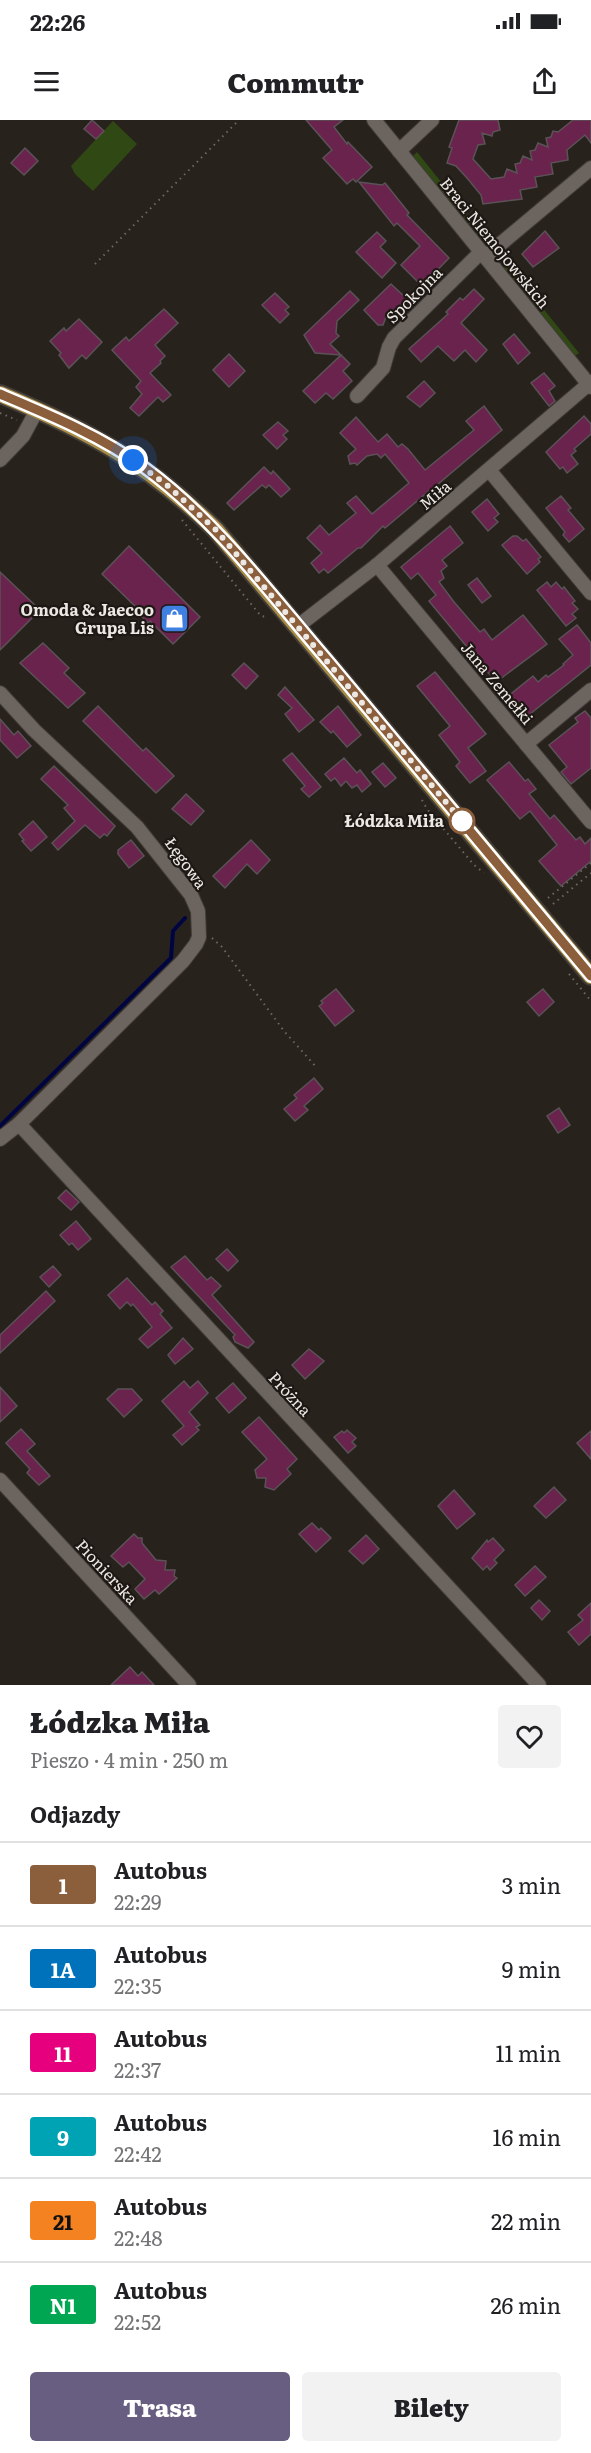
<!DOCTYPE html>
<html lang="pl">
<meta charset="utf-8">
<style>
body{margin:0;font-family:Literata,serif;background:#f2f2f2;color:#202124;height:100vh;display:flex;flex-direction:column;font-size:22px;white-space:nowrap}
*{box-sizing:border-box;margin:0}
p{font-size:20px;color:#757577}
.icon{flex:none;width:33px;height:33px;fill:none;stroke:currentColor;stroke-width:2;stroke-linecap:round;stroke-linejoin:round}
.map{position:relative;height:1565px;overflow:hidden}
.panel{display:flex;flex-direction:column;background:#fff;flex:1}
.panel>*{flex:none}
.badge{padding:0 12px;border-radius:4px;font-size:21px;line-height:39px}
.you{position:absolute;width:30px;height:30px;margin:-15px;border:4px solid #fff;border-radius:50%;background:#1a73e8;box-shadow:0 0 0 9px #1a73e833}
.map>.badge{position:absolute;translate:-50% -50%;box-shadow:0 0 0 3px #fff}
h2{padding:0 30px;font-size:22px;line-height:54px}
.round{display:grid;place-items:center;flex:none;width:63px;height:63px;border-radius:6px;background:#f2f2f2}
.head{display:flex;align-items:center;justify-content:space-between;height:102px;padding:0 30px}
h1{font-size:28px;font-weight:800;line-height:45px}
.cta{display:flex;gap:12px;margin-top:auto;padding:12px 30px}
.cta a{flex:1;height:69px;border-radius:6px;background:#685e82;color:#fff;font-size:24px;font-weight:800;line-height:69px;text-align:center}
.cta a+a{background:#f2f2f2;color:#202124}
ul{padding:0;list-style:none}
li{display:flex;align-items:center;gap:18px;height:84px;padding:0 30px;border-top:2px solid #e0e0e0}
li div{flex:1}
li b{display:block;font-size:22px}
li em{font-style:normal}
li .badge{min-width:66px;font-weight:700;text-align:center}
.status{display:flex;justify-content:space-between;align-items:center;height:42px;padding:0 30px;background:#fff;direction:ltr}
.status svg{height:16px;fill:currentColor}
header{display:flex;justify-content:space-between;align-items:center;height:78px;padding:0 30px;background:#fff;font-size:27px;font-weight:800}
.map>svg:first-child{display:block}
.green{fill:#304813}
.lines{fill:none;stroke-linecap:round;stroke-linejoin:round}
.stream{stroke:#000541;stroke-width:4}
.building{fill:#69234d;stroke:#5b5257;stroke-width:1.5}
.minor-casing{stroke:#413c38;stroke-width:16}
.major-casing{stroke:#413c38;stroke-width:20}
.path{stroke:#6d6863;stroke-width:2;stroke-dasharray:1.5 4.5;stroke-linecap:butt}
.minor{stroke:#6c645e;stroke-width:14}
.major{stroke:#a68b47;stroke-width:16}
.line-casing{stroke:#fff;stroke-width:14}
.line{stroke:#8b5e3c;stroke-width:9}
.walk{stroke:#ece8e4;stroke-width:6;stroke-dasharray:0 10.8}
.stop-dot{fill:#fff;stroke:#8b5e3c;stroke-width:3}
.labels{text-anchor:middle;stroke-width:4.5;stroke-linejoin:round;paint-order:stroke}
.street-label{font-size:16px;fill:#ece8e4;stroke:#1e1814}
.poi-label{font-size:16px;font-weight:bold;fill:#ece8e4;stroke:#1e1814;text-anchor:end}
.stop-label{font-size:16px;font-weight:bold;fill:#ece8e4;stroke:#1e1814;text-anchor:end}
</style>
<div class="status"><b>22:26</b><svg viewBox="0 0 49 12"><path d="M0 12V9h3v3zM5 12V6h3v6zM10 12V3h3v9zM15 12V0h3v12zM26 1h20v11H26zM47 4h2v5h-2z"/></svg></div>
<header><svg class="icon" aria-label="menu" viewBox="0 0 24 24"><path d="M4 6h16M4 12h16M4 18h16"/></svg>Commutr<svg class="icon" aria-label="share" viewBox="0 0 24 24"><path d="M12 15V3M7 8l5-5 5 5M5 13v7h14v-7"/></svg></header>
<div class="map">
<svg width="591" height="1565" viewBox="0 0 591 1565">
<rect width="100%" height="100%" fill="#28221d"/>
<g class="green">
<polygon points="113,1 137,24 93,71 75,54 71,46"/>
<polygon points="417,32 490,123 484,121 477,115 413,36"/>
<polygon points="500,135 579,233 575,236 502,146"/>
</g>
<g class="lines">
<polyline class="stream" points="0,1006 171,838 173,811 185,798"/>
</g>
<g class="building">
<polygon points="92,0 104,11 96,19 84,9"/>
<polygon points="306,0 343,0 334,7 347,24 348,22 372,47 356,62 353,59 347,64 323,38 332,30"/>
<polygon points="459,0 498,0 500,10 493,12 492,16 482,13 485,24 478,25 473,39 491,59 504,57 507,49 517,53 515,44 520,43 523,36 532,40 530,31 535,30 538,23 548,27 546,18 551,17 553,11 558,12 573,0 591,0 591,23 585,15 567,30 568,40 551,43 553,54 535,57 537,67 520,70 522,79 483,84 481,75 467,58 456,46 447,43 452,28 449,27"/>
<polygon points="25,28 38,41 24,55 11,43"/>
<polygon points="359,62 382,65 385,63 409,93 407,95 449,138 422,166 401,145 420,126 397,103 394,106"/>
<polygon points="545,111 559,128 533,147 522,134"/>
<polygon points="377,112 386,121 380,127 396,143 382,158 356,132"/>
<polygon points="391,164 408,180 386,197 383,205 378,205 364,190"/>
<polygon points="474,169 484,179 461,203 487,230 476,242 465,230 454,241 438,226 421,242 409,229 448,194 446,192 460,178 463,180"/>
<polygon points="350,171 359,180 337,201 336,213 339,216 330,224 350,244 343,251 352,261 333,279 326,273 315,283 303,271 341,235 315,233 304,215"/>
<polygon points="275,173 289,187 285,190 289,194 280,203 262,185"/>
<polygon points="164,189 178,203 155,225 165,236 160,241 161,243 150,253 171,275 163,282 158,277 139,296 130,288 142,274 136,267 141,261 112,230 126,217 129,221"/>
<polygon points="79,199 102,222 86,239 82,235 69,248 59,235 61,233 50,221 64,208 66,211"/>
<polygon points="514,214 530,233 518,244 503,224"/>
<polygon points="229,234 245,251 229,267 213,250"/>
<polygon points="544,253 555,266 549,271 555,281 549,286 531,263"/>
<polygon points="424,261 435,273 420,287 407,277"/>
<polygon points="484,286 502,310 437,365 438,367 430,373 429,371 385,408 383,406 361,428 358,428 328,453 324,449 319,453 311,443 322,433 307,418 320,405 329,415 356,393 347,383 356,376 372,394 409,363 385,334 381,338 377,334 367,336 357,345 355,343 350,344 348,336 356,329 340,313 356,297 378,322 387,314 398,327 402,324 408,329 425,350 474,310 466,301"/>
<polygon points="584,296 591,304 591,314 574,329 576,331 571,335 578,344 567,353 563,347 560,349 546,332"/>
<polygon points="278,302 288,311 283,315 287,319 277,329 263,315"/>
<polygon points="264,347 271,354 273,351 290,369 281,377 269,365 266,368 262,365 234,390 227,383"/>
<polygon points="561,376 571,388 568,390 584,409 569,422 563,415 565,412 546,388"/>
<polygon points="487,379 499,394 494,398 498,402 488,411 472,392"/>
<polygon points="450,406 463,423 442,440 447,446 441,451 444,458 439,462 454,482 480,512 484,509 492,520 523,495 547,524 496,562 429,481 436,475 418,453 411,459 401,447"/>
<polygon points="513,416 517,416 523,421 526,419 541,437 538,439 540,442 527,454 502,425"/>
<polygon points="129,426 200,497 173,524 150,501 148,503 139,494 141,492 102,454"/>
<polygon points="0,452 40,490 0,530"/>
<polygon points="477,458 491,476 482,483 468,465"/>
<polygon points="547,462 551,467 556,462 562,469 564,467 575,481 572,483 578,489 572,494 576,498 566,506 537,470"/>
<polygon points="577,505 591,523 591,545 525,598 507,577 533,556 538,562 546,555 548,557 564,545 563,544 573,535 559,519"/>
<polygon points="43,523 69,548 64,553 85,573 68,588 20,543"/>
<polygon points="244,543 258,556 246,569 232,555"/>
<polygon points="435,552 486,614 468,628 486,651 470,663 456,646 460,642 439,615 450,606 417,566"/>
<polygon points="285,567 314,600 299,612 285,594 292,588 278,575"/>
<polygon points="98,586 143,631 146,628 174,656 156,673 83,601"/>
<polygon points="338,586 361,615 347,627 333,611 331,613 320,602"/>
<polygon points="585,591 591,598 591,648 571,664 561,652 567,647 549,625 578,602 575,598"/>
<polygon points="0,599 14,615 18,611 31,626 17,638 0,620"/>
<polygon points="292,633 321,667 309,677 301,669 305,666 283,640"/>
<polygon points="344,638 357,653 360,650 371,664 362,672 357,665 352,668 346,661 341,666 335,658 331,661 325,654"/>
<polygon points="509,642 525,661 528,659 536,669 529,674 550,699 554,695 576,720 580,717 585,724 591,718 591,741 561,766 539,741 557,725 530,691 520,699 487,660"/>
<polygon points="383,643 396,658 385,667 372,652"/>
<polygon points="54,646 115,706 107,716 104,714 100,718 85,705 58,730 52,723 75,701 64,688 68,685 41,659"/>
<polygon points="186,674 204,691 191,705 172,689"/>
<polygon points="33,701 47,717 31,731 22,721 24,720 19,714"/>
<polygon points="131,720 144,736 129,748 118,734 118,730"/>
<polygon points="251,720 270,740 257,754 247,744 225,768 213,756"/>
<polygon points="336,869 354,891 335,906 319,886 323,883 321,881"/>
<polygon points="543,869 554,882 539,896 527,882"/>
<polygon points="314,958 323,969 304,986 308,990 295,1001 284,989 297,978 294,975"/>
<polygon points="559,988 570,1005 558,1013 547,996"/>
<polygon points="66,1070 79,1082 71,1090 58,1078"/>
<polygon points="76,1101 91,1119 78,1130 72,1123 69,1125 60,1115"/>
<polygon points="227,1129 238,1141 228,1151 216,1139"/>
<polygon points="185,1136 207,1160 211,1157 221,1166 212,1175 254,1222 248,1228 235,1222 233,1217 235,1215 171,1147"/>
<polygon points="53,1146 61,1155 49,1167 40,1157"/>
<polygon points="127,1158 152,1185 155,1182 163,1191 160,1194 172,1208 148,1228 139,1219 152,1207 133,1184 131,1186 127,1182 120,1189 108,1175"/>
<polygon points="46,1171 55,1181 0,1233 0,1215"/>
<polygon points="183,1218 193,1229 175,1244 168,1235"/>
<polygon points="309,1229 324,1241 305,1259 292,1245"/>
<polygon points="184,1261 190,1268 198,1261 208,1273 189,1292 200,1305 196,1307 199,1310 182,1325 173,1315 184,1306 162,1281"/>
<polygon points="233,1263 246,1278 229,1293 216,1278"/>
<polygon points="0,1267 17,1286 0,1302"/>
<polygon points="118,1269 132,1269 142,1280 124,1297 107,1279"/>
<polygon points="259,1297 297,1339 287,1349 291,1354 274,1370 265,1367 266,1358 257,1358 255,1350 267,1339 242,1312"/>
<polygon points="21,1309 35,1324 27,1331 50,1356 39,1365 27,1353 30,1349 6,1323"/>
<polygon points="347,1310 356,1318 352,1322 356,1326 348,1333 334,1317 342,1311 344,1313"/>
<polygon points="591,1311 591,1339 577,1323"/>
<polygon points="554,1367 566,1380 546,1398 534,1386"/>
<polygon points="454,1370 475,1394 457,1409 438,1386"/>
<polygon points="312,1403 319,1410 321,1408 331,1418 316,1432 299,1414"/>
<polygon points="134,1414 138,1418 142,1418 142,1423 156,1440 166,1441 165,1450 175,1450 174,1456 177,1458 159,1474 155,1470 144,1479 135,1469 145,1459 129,1442 123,1447 111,1436"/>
<polygon points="366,1415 379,1429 363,1444 349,1431"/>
<polygon points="493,1418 504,1430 494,1440 497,1443 490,1450 487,1446 483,1450 472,1438 487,1420 488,1422"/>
<polygon points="535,1446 546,1457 525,1476 515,1465"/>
<polygon points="539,1480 550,1491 542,1500 531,1488"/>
<polygon points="591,1483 591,1514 579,1525 568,1512 583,1500 578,1495"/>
<polygon points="130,1547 138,1556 142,1552 154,1565 111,1565"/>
</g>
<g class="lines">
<defs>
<g id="minor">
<polyline points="374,0 591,267"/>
<polyline points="399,31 432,0"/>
<polyline points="485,137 591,48"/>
<polyline points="357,276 383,248 389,227 394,218 481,132"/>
<polyline points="0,340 23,316 37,290"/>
<polyline points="489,350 591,473"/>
<polyline points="377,445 591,702"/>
<polyline points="298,506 377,445 591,262"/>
<polyline points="0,573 34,610 137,707 191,775 198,791 199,817 196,824 183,841 19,1004 0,1019"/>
<polyline points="526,624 591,570"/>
<polyline points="19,1004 539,1565"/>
<polyline points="0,1360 189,1565"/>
</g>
<path id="major" d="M0,274C89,311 146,342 216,410L591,856"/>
</defs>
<use href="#minor" class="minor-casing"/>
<use href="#major" class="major-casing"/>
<g class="path">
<polyline points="95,144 239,0"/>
<polyline points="0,293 17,300"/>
<polyline points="182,400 261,496 268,497"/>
<polyline points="422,680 427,689 474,745 484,753"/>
<polyline points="548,778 591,743"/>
<polyline points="553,784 591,753"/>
<polyline points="212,818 222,827 284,911 317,948"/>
<polyline points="569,854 591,881"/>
</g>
<use href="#minor" class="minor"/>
<use href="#major" class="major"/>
</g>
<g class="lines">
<defs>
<path id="line" d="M0,274C50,295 101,316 145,348C217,401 271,475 329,542C417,646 504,751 591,856"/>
</defs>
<use href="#line" class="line-casing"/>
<use href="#line" class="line"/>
<polyline class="walk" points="133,340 168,366 216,410 462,701"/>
</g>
<defs>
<symbol id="shop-square" viewBox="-11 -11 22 22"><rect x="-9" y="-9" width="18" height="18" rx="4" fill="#3f7fe0" stroke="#1e1814"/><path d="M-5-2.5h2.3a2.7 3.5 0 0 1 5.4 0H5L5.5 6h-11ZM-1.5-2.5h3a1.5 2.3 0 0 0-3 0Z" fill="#fff"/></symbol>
</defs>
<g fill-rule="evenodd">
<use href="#shop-square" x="158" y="482" width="33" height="33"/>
</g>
<circle class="stop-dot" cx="462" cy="701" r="12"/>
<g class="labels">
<g class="street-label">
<text transform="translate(495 123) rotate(51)" y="6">Braci Niemojowskich</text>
<text transform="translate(414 175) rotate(-45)" y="6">Spokojna</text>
<text transform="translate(435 375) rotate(-40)" y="6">Miła</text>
<text transform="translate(497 563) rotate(50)" y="6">Jana Zemełki</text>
<text transform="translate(186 743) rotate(54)" y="6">Łęgowa</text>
<text transform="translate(290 1274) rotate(47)" y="6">Próżna</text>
<text transform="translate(107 1452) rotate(47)" y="6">Pionierska</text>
</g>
<g class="poi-label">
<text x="154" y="496">Omoda &amp; Jaecoo<tspan x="154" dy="18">Grupa Lis</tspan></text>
</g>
<g class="stop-label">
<text x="444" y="707">Łódzka Miła</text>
</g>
</g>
</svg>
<div class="you" style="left:133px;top:340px"></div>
</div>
<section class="panel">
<div class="head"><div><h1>Łódzka Miła</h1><p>Pieszo · 4 min · 250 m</p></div><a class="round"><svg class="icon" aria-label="heart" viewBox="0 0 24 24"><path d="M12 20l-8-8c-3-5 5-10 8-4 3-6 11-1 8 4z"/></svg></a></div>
<h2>Odjazdy</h2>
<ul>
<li><span class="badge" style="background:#8b5e3c;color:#fff">1</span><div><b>Autobus</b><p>22:29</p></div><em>3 min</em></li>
<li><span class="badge" style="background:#0072bc;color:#fff">1A</span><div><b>Autobus</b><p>22:35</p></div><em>9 min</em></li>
<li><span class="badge" style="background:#e6007e;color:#fff">11</span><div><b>Autobus</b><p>22:37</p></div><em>11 min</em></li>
<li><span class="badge" style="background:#00a3b4;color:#fff">9</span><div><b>Autobus</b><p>22:42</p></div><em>16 min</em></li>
<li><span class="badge" style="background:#f58220;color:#111">21</span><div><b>Autobus</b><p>22:48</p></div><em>22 min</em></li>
<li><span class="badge" style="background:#00a651;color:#fff">N1</span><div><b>Autobus</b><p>22:52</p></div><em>26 min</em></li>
</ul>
<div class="cta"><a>Trasa</a><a>Bilety</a></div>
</section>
